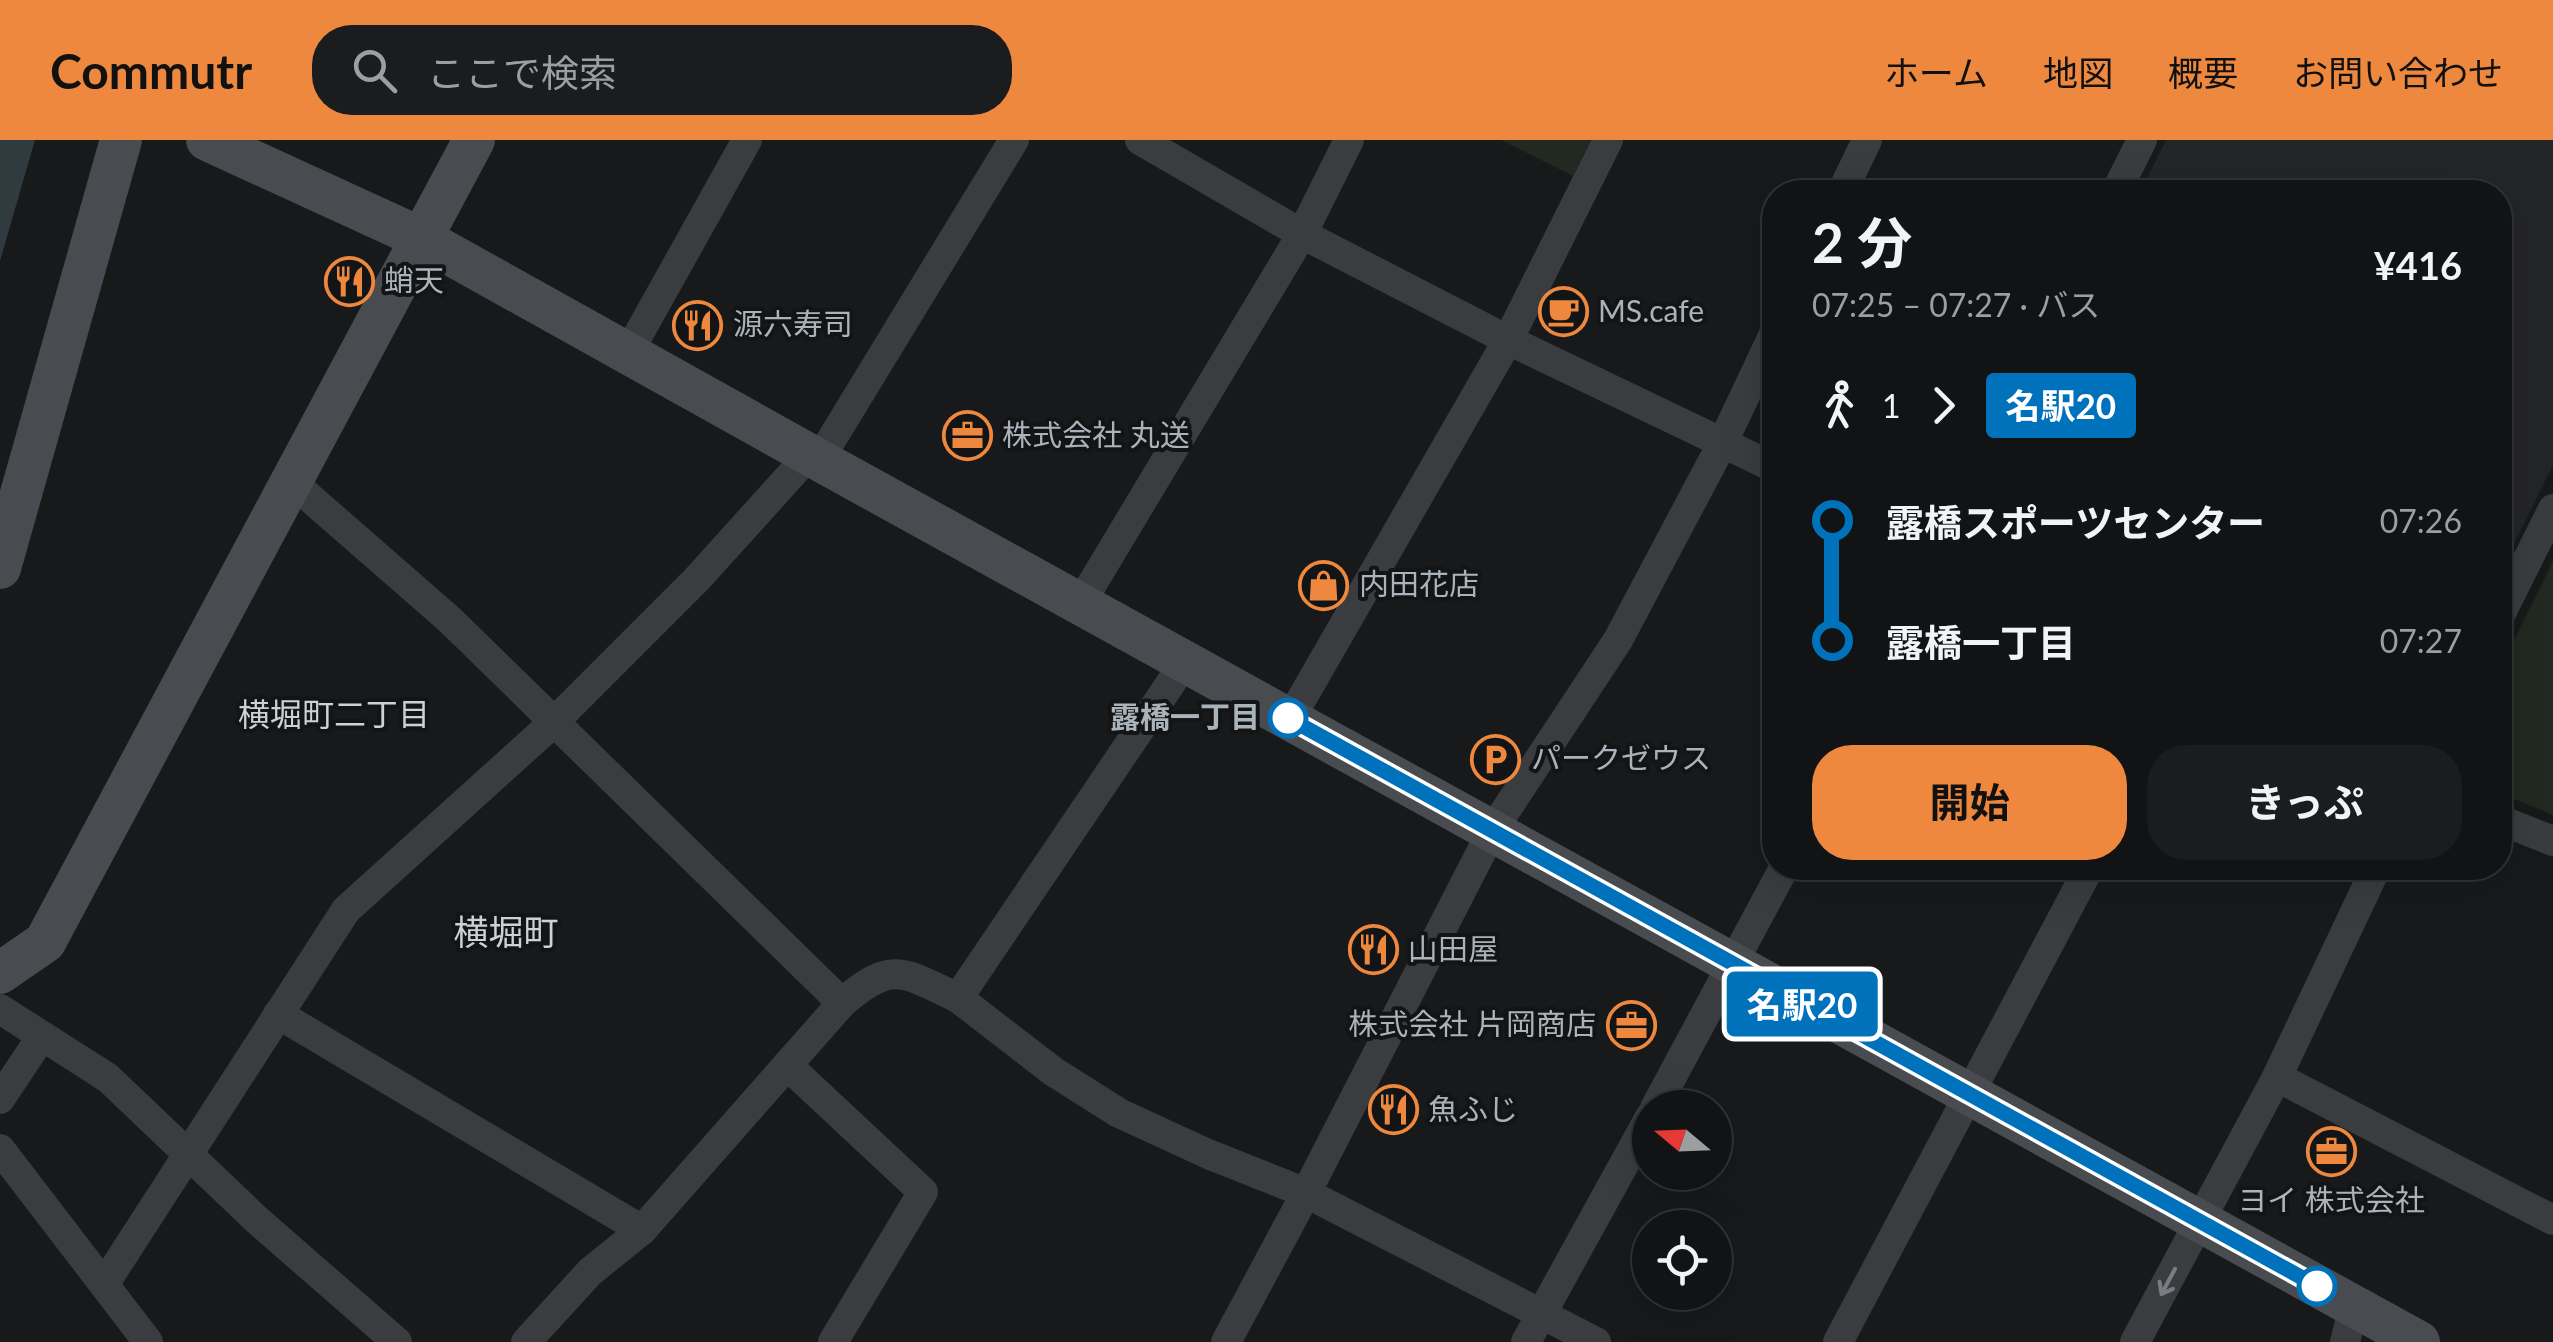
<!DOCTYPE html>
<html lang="ja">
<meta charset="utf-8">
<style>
body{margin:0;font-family:Lato,"Noto Sans JP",sans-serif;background:#1b1c1d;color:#f1f3f6;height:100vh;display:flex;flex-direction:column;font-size:38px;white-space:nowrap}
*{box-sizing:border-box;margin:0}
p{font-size:32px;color:#9c9ea0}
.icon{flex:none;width:55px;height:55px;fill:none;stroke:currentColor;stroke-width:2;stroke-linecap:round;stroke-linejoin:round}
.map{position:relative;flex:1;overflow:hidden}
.details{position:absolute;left:1762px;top:40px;width:750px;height:700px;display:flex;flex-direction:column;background:#121314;border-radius:40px;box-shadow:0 10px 40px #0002,0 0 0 2px #313234}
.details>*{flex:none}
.badge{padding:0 20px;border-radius:8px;font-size:35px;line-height:65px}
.needle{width:65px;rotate:289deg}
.buttons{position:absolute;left:1632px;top:950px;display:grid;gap:20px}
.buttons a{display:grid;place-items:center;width:100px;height:100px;border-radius:50%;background:#121314;box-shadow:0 10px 40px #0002,0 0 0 2px #313234;font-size:50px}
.map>.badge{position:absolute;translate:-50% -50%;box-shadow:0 0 0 5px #fff}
.legs{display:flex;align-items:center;gap:15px;height:110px;padding:0 50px;font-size:32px}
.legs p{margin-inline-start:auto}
.head{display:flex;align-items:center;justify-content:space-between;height:170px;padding:0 50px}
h1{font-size:55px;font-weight:700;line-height:75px}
.button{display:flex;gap:20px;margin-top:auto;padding:20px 50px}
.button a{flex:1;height:115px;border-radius:40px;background:#ed883e;color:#111;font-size:40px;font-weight:700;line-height:115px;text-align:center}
.button a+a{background:#1b1c1d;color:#f1f3f6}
ul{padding:0 50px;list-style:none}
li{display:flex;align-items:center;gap:35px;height:120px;font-size:38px}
li i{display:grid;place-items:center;width:15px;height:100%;margin:0 12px;background:currentColor}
li i::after{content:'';width:25px;height:25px;margin:-12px;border:8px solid;border-radius:50%;background:#121314}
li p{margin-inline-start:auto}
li:first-child i{background:linear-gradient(#0000 50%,currentColor 0)}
li:last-child i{background:linear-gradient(currentColor 50%,#0000 0)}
header{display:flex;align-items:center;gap:60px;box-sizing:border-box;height:140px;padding:0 50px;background:#ed883e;color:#111}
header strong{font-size:48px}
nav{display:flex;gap:55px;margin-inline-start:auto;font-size:35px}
.search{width:700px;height:90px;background:#1b1c1d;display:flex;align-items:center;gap:25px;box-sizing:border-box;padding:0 35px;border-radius:40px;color:#9c9ea0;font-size:38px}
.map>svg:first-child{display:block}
.built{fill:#242528}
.green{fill:#212920}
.water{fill:#2f3b3e}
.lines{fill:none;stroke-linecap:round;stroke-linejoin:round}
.street{stroke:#3a3c3f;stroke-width:30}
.secondary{stroke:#484b4f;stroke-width:42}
.oneway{stroke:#787d83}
.line-1-casing{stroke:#fff;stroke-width:22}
.line-1{stroke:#0072bc;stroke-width:15}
.stop-1-dot{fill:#fff;stroke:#0072bc;stroke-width:5}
.labels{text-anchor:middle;stroke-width:8;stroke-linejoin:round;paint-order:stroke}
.poi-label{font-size:30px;fill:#abb3ba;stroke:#131416;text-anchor:start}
.stop-label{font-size:30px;font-weight:bold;fill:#abb3ba;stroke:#131416;text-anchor:end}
.neighbourhood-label{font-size:32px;fill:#ccd1d6;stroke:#131416}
.quarter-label{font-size:35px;fill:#ccd1d6;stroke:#131416}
</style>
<header>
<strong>Commutr</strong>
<div class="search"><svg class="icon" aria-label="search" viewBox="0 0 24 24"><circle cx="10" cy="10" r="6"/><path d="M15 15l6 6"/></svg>ここで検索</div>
<nav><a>ホーム</a><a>地図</a><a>概要</a><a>お問い合わせ</a></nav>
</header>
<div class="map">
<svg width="2553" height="1202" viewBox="0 0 2553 1202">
<rect width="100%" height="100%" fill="#18191b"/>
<polygon class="built" points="2166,0 2553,0 2553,325 2500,432 2500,52 2140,52"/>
<g class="green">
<polygon points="1501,0 1591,0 1573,36"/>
<polygon points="2553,421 2553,675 2500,653 2500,528"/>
</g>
<polygon class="water" points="0,0 35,0 0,121"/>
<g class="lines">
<g class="street">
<polyline points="1140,0 1302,94 1508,200 1775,328"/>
<polyline points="1842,52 1867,0"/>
<polyline points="2116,52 2142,0"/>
<polyline points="628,213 747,0"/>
<polyline points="819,320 1014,0"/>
<polyline points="293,343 450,480 842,863"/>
<polyline points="1080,464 1302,94 1349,0"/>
<polyline points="2500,475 2553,369"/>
<polyline points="1290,579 1508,200 1608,0"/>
<polyline points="2500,680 2553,701"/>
<polyline points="958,858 1054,932 1119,973 1208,1014 1306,1053 1596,1202"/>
<polyline points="0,869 108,938 257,1080 397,1202"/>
<polyline points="278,874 642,1090"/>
<polyline points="787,925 923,1052 833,1202"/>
<polyline points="2277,937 2553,1080"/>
<polyline points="0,959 42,896"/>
<polyline points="1655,968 1784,728"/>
<polyline points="0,1009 148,1202"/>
<polyline points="105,1143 346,770 553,583 697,439 809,315"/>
<path d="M526,1202L590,1132L642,1090L842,863C893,819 902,832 958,858L1185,522"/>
<polyline points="1226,1202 1306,1053 1492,691 1618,500 1723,302 1775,192"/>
<polyline points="1526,1202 1650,977"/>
<polyline points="1838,1202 2089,728"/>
<polyline points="2135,1202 2277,937 2376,728"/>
<polyline points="2345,1202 2354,1167"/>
</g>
<g class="secondary">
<polyline points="207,0 421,98 819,320 2419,1202"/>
<polyline points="0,428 121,0"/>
<polyline points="0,833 45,802 474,0"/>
</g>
</g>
<defs><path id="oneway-shaft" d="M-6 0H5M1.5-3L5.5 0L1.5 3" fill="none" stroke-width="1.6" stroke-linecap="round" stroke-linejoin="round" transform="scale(2.5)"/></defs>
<use class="oneway" href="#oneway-shaft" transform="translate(2168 1142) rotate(118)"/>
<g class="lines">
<defs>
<polyline id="line-1" points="1288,578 2317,1146"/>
</defs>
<use href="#line-1" class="line-1-casing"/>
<use href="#line-1" class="line-1"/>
</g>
<defs>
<symbol id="restaurant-ring" viewBox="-11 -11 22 22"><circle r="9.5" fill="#131416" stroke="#ed883e" stroke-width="1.5"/><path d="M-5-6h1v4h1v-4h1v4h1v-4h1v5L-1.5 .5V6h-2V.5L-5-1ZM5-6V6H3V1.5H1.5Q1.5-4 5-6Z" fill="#ed883e"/></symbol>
<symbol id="cafe-ring" viewBox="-11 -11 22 22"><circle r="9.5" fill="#131416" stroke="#ed883e" stroke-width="1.5"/><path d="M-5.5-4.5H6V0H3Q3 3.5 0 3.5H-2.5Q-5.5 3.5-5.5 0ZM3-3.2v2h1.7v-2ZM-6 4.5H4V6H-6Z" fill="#ed883e"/></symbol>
<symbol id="office-ring" viewBox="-11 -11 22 22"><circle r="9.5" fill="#131416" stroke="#ed883e" stroke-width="1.5"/><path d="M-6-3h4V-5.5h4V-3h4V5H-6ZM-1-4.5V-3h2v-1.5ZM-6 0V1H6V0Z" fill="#ed883e"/></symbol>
<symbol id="shop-ring" viewBox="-11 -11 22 22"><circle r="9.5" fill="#131416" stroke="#ed883e" stroke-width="1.5"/><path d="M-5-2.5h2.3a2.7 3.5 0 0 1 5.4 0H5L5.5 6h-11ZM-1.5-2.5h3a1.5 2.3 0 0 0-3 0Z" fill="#ed883e"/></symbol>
<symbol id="parking-ring" viewBox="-11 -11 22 22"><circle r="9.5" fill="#131416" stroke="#ed883e" stroke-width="1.5"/><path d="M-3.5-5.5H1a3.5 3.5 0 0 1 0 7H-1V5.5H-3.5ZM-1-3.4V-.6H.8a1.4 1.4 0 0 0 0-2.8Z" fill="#ed883e"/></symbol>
</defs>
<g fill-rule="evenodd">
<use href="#restaurant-ring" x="322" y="114" width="55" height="55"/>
<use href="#cafe-ring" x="1536" y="144" width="55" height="55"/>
<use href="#restaurant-ring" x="670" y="158" width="55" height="55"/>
<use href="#office-ring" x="940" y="268" width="55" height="55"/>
<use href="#shop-ring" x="1296" y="418" width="55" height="55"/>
<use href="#parking-ring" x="1468" y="592" width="55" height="55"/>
<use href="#restaurant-ring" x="1346" y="782" width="55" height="55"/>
<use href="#office-ring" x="1604" y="858" width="55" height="55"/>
<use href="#restaurant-ring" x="1366" y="942" width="55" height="55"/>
<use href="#office-ring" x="2304" y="984" width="55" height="55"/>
</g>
<g class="stop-1-dot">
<circle cx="1288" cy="578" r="18"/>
<circle cx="2317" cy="1146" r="18"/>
</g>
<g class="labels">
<g class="poi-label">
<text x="384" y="151">蛸天</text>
<text x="1598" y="182">MS.cafe</text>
<text x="733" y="195">源六寿司</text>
<text x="1002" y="306">株式会社 丸送</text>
<text x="1359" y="455">内田花店</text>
<text x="1531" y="629">パークゼウス</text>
<text x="1408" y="820">山田屋</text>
<text x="1596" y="895" text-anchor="end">株式会社 片岡商店</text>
<text x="1428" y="980">魚ふじ</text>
<text x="2331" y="1071" text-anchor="middle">ヨイ 株式会社</text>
</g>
<g class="stop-label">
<text x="1260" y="588">露橋一丁目</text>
</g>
<g class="neighbourhood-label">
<text x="334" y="586">横堀町二丁目</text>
</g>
<g class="quarter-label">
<text x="506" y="805">横堀町</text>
</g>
</g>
</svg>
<div class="buttons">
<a><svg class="needle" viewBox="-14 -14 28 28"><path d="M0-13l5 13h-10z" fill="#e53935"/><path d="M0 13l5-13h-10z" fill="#9c9ea0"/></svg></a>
<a><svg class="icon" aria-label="locate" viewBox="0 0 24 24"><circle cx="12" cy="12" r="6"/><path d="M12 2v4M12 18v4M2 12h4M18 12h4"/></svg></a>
</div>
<b class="badge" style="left:1802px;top:864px;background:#0072bc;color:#fff">名駅20</b>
<section class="details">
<div class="head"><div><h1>2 分</h1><p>07:25 – 07:27 · バス</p></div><b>¥416</b></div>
<div class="legs"><svg class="icon" aria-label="walk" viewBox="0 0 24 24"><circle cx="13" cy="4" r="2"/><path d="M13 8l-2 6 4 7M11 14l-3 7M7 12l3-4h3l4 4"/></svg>1<svg class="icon" aria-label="forward" viewBox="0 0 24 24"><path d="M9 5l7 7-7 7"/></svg><b class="badge" style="background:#0072bc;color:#fff">名駅20</b></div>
<ul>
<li><i style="color:#0072bc"></i><b>露橋スポーツセンター</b><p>07:26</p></li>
<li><i style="color:#0072bc"></i><b>露橋一丁目</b><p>07:27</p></li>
</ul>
<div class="button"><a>開始</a><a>きっぷ</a></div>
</section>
</div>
